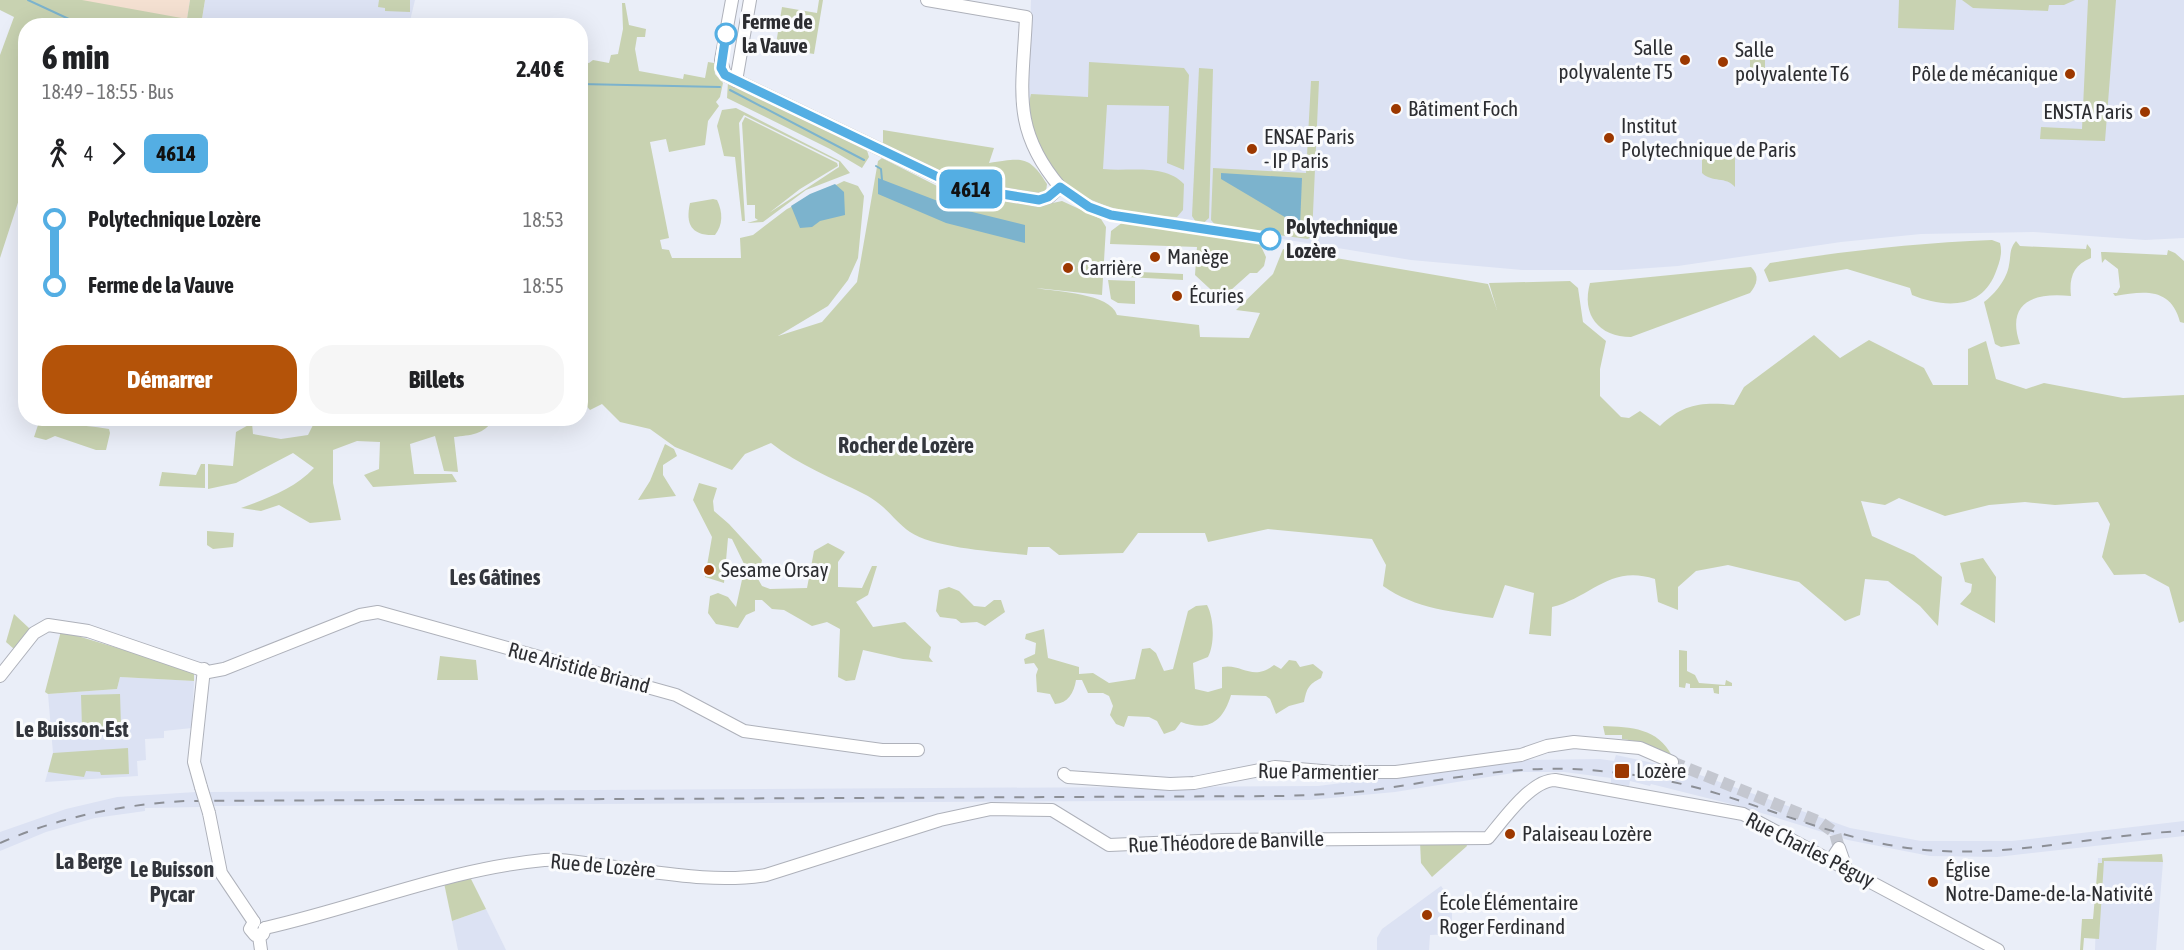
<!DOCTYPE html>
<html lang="fr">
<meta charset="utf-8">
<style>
body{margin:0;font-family:"Asap Condensed",sans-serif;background:#f6f6f6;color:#202124;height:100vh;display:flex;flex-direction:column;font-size:22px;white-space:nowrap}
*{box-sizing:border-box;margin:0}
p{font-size:20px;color:#757577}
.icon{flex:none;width:33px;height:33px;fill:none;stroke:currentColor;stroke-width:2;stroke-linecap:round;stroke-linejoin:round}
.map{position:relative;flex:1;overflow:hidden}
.drawer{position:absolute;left:18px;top:18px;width:570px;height:408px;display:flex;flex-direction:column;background:#fff;border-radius:24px;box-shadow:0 6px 24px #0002}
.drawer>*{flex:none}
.badge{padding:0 12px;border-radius:9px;font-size:21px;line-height:39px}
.map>.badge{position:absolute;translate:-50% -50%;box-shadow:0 0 0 3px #fff}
.legs{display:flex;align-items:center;gap:9px;height:66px;padding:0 24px;font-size:20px}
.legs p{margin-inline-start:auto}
.summary{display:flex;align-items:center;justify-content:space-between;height:102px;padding:0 24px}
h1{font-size:33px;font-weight:800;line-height:45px}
.button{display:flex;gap:12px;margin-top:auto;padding:12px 24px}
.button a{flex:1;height:69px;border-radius:24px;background:#b45309;color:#fff;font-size:24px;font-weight:800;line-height:69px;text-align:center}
.button a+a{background:#f6f6f6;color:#202124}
ul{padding:0 24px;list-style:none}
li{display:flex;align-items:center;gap:21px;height:66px;font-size:22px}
li i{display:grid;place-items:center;width:9px;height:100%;margin:0 8px;background:currentColor}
li i::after{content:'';width:15px;height:15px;margin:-8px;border:4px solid;border-radius:50%;background:#fff}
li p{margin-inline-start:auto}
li:first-child i{background:linear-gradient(#0000 50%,currentColor 0)}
li:last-child i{background:linear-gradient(currentColor 50%,#0000 0)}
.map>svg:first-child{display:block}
.industrial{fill:#f4e0d1}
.built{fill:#dce2f3}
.green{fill:#c8d2b1}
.water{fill:#7cb3cd}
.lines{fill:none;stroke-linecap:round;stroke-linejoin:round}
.stream{stroke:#7cb3cd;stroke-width:2}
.tertiary-tunnel{stroke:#c4c7d0;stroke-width:12;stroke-dasharray:12 6;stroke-linecap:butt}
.tertiary-casing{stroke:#aeb1ba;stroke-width:14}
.tertiary{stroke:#fff;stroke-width:12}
.rail{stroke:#8c8f96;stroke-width:2;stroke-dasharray:10 10;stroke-linecap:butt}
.tertiary-bridge-casing{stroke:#aeb1ba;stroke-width:14;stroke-linecap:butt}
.tertiary-bridge{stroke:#fff;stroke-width:12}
.line-1-casing{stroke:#fff;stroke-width:14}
.line-1{stroke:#54aee3;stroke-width:9}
.stop-1-dot{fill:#fff;stroke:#54aee3;stroke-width:3}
.poi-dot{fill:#9c3800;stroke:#fafbfd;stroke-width:2}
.labels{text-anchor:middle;stroke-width:6;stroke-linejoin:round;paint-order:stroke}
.stop-label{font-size:21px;font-weight:bold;fill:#2c2d31;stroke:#fafbfd;text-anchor:start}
.poi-label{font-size:21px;fill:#2c2d31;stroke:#fafbfd;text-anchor:start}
.street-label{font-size:21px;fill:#2c2d31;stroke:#fafbfd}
.neighbourhood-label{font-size:22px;font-weight:bold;fill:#33363d;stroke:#fafbfd}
</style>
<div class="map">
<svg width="2184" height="950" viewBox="0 0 2184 950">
<rect width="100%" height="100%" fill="#eaeef8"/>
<polygon class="industrial" points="72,0 190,0 186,26"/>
<g class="built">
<polygon points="205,0 415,0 409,25 201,26"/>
<polygon points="1031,0 2184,0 2184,238 2145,240 2034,232 1921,234 1841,242 1678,266 1622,270 1522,270 1411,260 1112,211 1084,199 1063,183 1027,117"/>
<polygon points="120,677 194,681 192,728 164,731 164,738 145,739 146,760 137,761 138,776 45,782 53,753 48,694 117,689"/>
<polygon points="1616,755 1686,770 1850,828 1921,841 2012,841 2184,821 2184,836 1997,857 1930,856 1848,840 1739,806 1651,784 1650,786 1630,781 1629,786 1611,783 1611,778 1564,772 1519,772 1395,792 1309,800 213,806 209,792 1318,786 1527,760 1600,759 1614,761"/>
<polygon points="196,792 200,807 145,808 145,811 95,818 46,832 0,851 0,832 66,809 117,797"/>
<polygon points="2098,858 2163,862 2156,950 2095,950"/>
<polygon points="1441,886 1452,901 1452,934 1430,935 1429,950 1377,950 1377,938 1382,929"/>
<polygon points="486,909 506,950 458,950 452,921"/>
</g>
<g class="green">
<polygon points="0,0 82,0 187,19 190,0 205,0 201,25 26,26 25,181 0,258 0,55 14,17 0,10"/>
<polygon points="379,0 410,0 410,12 385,11 385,8 378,7"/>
<polygon points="819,0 823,0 814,54 753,44 753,40 776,44 782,7 817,13"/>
<polygon points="1899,0 1956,0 1954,30 1898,28"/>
<polygon points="1962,0 2075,0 2064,5 2049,5 2048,11 1973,8"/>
<polygon points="2088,0 2116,0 2105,141 2040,139 2041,127 2082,129"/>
<path d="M622,3H625L629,25L646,29L645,37H637L635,49L639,71L683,79L684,74L705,78L708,62L714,63L715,74L723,83L720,97L716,102L719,106L708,121L705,145L669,152L666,139L650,142L669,238L660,240L662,249L669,250L672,258H741L740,238L753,235L787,209L844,181L858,186L864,196L858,258L848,280L828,306L778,336L822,322L857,282L878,161L882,158L941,188L1039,206L1062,201L1101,219L1106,227L1102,295L1036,288C1057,292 1110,293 1117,315L1199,325L1200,337L1249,338L1260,313L1236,310L1273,274L1283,249L1488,284L1497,310L1489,283L1570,281L1578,288L1583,322L1606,341L1600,369V396L1621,417L1629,418L1640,411L1660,426C1684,403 1703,402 1734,405L1744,387L1814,335L1840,358L1869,340L1924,368L1933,385H1968V349L1986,341L1996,379L2026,389L2044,383L2123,398L2184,395V621L2179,623L2169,587L2145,574L2114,575L2102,557L2110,524L2098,502L2055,505L2025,502L1989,505L1945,516L1899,498L1885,505L1861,501L1872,536L1914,555L1942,577L1938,626L1920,606L1888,581L1865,579L1860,615L1845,621L1799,582L1728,565L1696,571L1678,587V610L1658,602L1655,579C1610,564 1592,597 1552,607L1551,636L1529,634L1534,593L1505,585L1493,618C1455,612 1415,609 1383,586L1386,565L1372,539L1268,529L1208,542L1205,533H1138L1123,553L1059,555L1049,547H1028L1027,555C998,552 933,548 910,532C893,520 886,505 864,494C833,478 798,465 771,443L745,454L732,470L675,447L650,429L620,422L602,404L590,410L581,400L580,62L589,63L593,60L609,63L611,55L618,54L623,29Z"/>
<polygon points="1750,48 1765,49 1765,76 1750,76"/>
<path d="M1089,62L1184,68L1189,75L1184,170L1167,163L1169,106L1107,105L1103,169C1129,172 1164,163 1184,184L1183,210L1177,217C1119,216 1047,197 1033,131C1031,118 1027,107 1031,94L1088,97Z"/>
<polygon points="1199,68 1213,69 1209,218 1199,227 1192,216"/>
<polygon points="1311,81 1319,81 1312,235 1308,239 1217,227 1211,220 1213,168 1306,173"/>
<polygon points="728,82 866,147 869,157 862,168 830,149 727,98"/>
<polygon points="736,108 840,161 850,173 806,190 763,222 747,223 758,220 755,218 755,205 747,205 742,123 745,117 837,163 838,166 800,189 769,213 839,167 839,162 744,115 739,123 745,221 742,221 735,157 724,156 717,126 722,110"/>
<path d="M883,130L994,148L989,163C1022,158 1029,155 1047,184L1046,192L1036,195L955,180L883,144Z"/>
<path d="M1709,150L1732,151L1735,154V187C1726,176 1712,183 1702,173V155Z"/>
<path d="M713,199L717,200C723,212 723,225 715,235C692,236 685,225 690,203Z"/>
<polygon points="1123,222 1259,242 1266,257 1264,266 1257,273 1250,273 1231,290 1233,296 1226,301 1222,300 1195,275 1197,247 1110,244 1111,231"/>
<path d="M1992,240L2000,243C2003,254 1999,264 1995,274C1980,311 1942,307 1912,295L1910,288L1847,269L1769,282L1764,270L1770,263C1844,251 1917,243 1992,240Z"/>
<path d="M2016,241L2020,246L2086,249L2087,244L2091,249V258C2073,265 2069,278 2071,296C2036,292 2005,301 2020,344L2001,347L1995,344L1984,302C1995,294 2007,279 2009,265C2011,256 2009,249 2016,241Z"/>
<path d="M2168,250L2175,253L2184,261V323L2180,322C2171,287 2144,291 2115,296L2113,293H2117L2120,287L2118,269L2105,259L2102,263L2101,252H2105L2167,255Z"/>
<polygon points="1116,261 1115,269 1118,271 1183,274 1183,280 1108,276 1108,263"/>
<path d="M1751,267C1760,276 1757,284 1750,293L1631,337C1599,337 1581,315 1590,283Z"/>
<polygon points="1108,280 1135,281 1135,304 1118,303 1111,299"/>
<path d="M40,419H62L64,423C79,426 94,426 109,429L110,433L106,450H96L55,436L46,440L34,437Z"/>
<path d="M372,419H493C485,435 470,435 454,437L458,472L444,471L435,436L410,444L414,474H452L457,482L373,487L364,475L379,469L380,442L357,441L333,450V483L341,520L310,523L279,505L261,511L241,508C268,498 294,489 314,468L293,453L236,483L208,489V464L233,466L236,432L252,423L253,434L281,439L308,435L316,419L334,426Z"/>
<polygon points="665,444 674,449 677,456 663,465 663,475 676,496 638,500 650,481"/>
<polygon points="201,464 205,464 205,488 159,486 162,472 196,475"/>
<polygon points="699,483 717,488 713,501 714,511 729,524 762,560 758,579 762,586 770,589 807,588 814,551 828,543 845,552 838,562 838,587 862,588 872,566 877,566 868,595 856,602 873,627 905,622 931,647 929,657 933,662 903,659 863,650 855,680 846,681 838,677 840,629 827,622 812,626 784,610 772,609 762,600 755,600 755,611 746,615 738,628 716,624 708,613 710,596 718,593 728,597 736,607 745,566 732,539 728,538 724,583 705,577 712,537 693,500"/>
<polygon points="207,531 234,533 233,547 213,549 207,545"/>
<polygon points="1983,558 1996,577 1995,623 1960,604 1971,592 1972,584 1965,582 1960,563"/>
<polygon points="949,587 959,591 974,606 985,607 994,600 1001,600 1005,612 985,626 977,622 961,623 956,619 940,617 936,611 939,590"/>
<path d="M1207,605C1214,618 1215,644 1208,657L1193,663L1195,689L1208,692L1222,688V667C1242,663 1252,682 1274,665L1281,669L1289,660L1296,661L1300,667L1313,664L1323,672L1321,678C1308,685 1307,688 1304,702L1289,706L1276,714L1270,699L1266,696L1231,695C1223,722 1208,732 1181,722L1175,730L1164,734L1157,721L1149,717L1128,716L1124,727L1116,724L1110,715L1113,706L1109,696L1103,693H1088L1082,680H1076C1074,693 1068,703 1055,704L1050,694L1037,692L1036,675L1038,669L1034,663L1025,664L1024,659L1035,654L1036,643L1025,639L1026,634L1044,629L1048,658L1079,667V674L1093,673L1109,683L1135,679L1142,649L1150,648L1156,653L1164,671L1173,669L1188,611L1196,606Z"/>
<polygon points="14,614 30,629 14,649 6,642"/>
<polygon points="61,631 194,671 194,681 120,677 117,689 48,694 45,692"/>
<polygon points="1679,650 1687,651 1687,671 1695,675 1699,683 1725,685 1726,680 1732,683 1732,686 1719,686 1719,694 1714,693 1713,688 1690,688 1690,684 1686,683 1685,688 1679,687"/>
<polygon points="440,656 476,660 478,680 437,680"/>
<polygon points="120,694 121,726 82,728 81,695"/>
<path d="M1603,726C1631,727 1658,728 1672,756C1658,748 1636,740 1622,739V735H1605Z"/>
<polygon points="128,748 129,774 101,775 100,772 86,771 84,777 48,772 53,753"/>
<polygon points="1465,840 1467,846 1432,877 1421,863 1420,842"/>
<polygon points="2162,854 2163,862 2104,861 2099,939 2084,938 2083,950 2080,950 2082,919 2093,919 2098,863 2102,863 2102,858"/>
<polygon points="470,877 486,909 452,921 444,883"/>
</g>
<g class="water">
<polygon points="1221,173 1302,178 1300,226 1221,179"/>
<polygon points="878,178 956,208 1025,225 1025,243 946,223 878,194"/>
<polygon points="835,184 844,192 845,215 820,221 812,227 800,228 791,206 810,194"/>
</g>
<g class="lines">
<g class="stream">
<polyline points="28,0 84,26"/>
<polyline points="580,84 720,87"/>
<polyline points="730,90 864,160"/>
<polyline points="876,166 881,169 882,180"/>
</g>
<polyline class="tertiary-tunnel" points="1672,762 1820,822 1835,833 1839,848"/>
<defs>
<g id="tertiary">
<path d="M732,0L721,60L725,75L959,187L1039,200L1049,197L1060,187C1010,128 1023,88 1026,17L927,0"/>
<polyline points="736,81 750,0"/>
<polyline points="0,676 34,633 48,625 88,631 208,672 224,669 360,615 378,612 676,695 744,731 882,750 918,750"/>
<polyline points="1064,774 1068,777 1170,784 1194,783 1275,767 1334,772 1396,772 1521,755 1547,746 1574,742 1640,748 1672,762"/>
<polyline points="201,787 194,762 204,669"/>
<polyline points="209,813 221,873 254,922"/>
<polyline points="1831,860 1839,848 1846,868"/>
<polyline points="254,922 250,929 255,935 263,934 265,928"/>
<path d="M265,928C359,907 448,869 544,860C562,858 581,863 599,865C654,871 711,884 766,875L940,820L991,809L1052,810L1109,845L1222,840L1488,838C1503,820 1531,780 1555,780L1743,814L1998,950"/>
<polyline points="259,936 261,950"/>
</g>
</defs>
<use href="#tertiary" class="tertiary-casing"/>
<use href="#tertiary" class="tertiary"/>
<path class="rail" d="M0,843C59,817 120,805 184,801L1283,796C1311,795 1338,794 1366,791C1440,781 1514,764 1589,770C1628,773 1665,779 1702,789C1768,808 1832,836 1901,847C1996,862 2089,835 2184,831"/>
<defs>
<polyline id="tertiary-bridge" points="201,787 209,813"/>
</defs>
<use href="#tertiary-bridge" class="tertiary-bridge-casing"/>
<use href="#tertiary-bridge" class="tertiary-bridge"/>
</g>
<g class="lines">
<defs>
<polyline id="line-1" points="726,34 721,68 725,75 959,187 1039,200 1048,197 1060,187 1089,207 1111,215 1270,239"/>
</defs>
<use href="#line-1" class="line-1-casing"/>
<use href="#line-1" class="line-1"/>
</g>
<g class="stop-1-dot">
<circle cx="726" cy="34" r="10"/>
<circle cx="1270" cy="239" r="10"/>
</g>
<g class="poi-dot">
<circle cx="1685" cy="60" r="6"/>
<circle cx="1723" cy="62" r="6"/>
<circle cx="2070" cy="74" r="6"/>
<circle cx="1396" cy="109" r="6"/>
<circle cx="2145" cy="112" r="6"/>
<circle cx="1609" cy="138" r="6"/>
<circle cx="1252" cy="149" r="6"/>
<circle cx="1155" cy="257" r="6"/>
<circle cx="1068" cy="268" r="6"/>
<circle cx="1177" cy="296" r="6"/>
<circle cx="709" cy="570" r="6"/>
<rect x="1614" y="763" width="16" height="16" rx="3"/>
<circle cx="1510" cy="834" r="6"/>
<circle cx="1933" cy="882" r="6"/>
<circle cx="1427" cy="915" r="6"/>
</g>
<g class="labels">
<g class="stop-label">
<text x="742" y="29">Ferme de<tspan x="742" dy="24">la Vauve</tspan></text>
<text x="1286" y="234">Polytechnique<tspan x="1286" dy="24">Lozère</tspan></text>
</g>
<g class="poi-label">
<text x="1673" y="55" text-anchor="end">Salle<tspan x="1673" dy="24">polyvalente T5</tspan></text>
<text x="1735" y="57">Salle<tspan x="1735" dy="24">polyvalente T6</tspan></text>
<text x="2058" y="81" text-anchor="end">Pôle de mécanique</text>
<text x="1408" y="116">Bâtiment Foch</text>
<text x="2133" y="119" text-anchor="end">ENSTA Paris</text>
<text x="1621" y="133">Institut<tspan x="1621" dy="24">Polytechnique de Paris</tspan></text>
<text x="1264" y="144">ENSAE Paris<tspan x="1264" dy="24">- IP Paris</tspan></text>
<text x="1167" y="264">Manège</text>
<text x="1080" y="275">Carrière</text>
<text x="1189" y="303">Écuries</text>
<text x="721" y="577">Sesame Orsay</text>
<text x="1636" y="778">Lozère</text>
<text x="1522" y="841">Palaiseau Lozère</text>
<text x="1945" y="877">Église<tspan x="1945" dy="24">Notre-Dame-de-la-Nativité</tspan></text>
<text x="1439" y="910">École Élémentaire<tspan x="1439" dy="24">Roger Ferdinand</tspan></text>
</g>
<g class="street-label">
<text transform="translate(579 668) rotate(15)" y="7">Rue Aristide Briand</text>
<text transform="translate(1318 772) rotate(1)" y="7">Rue Parmentier</text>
<text transform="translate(1226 842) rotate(-2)" y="7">Rue Théodore de Banville</text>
<text transform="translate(1810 850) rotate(27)" y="7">Rue Charles Péguy</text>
<text transform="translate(603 866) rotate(5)" y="7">Rue de Lozère</text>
</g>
<g class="neighbourhood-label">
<text x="906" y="453">Rocher de Lozère</text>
<text x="495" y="585">Les Gâtines</text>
<text x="72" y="737">Le Buisson-Est</text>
<text x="89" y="869">La Berge</text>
<text x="172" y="877">Le Buisson<tspan x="172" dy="25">Pycar</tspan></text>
</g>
</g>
</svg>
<b class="badge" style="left:971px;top:189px;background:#54aee3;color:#111">4614</b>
<section class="drawer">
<div class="summary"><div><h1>6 min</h1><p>18:49 – 18:55 · Bus</p></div><b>2.40 €</b></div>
<div class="legs"><svg class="icon" aria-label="walk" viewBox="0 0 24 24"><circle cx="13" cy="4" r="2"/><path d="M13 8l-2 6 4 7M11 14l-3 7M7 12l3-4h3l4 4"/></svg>4<svg class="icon" aria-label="forward" viewBox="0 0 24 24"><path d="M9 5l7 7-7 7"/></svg><b class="badge" style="background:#54aee3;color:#111">4614</b></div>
<ul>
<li><i style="color:#54aee3"></i><b>Polytechnique Lozère</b><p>18:53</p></li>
<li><i style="color:#54aee3"></i><b>Ferme de la Vauve</b><p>18:55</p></li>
</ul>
<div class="button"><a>Démarrer</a><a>Billets</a></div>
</section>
</div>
